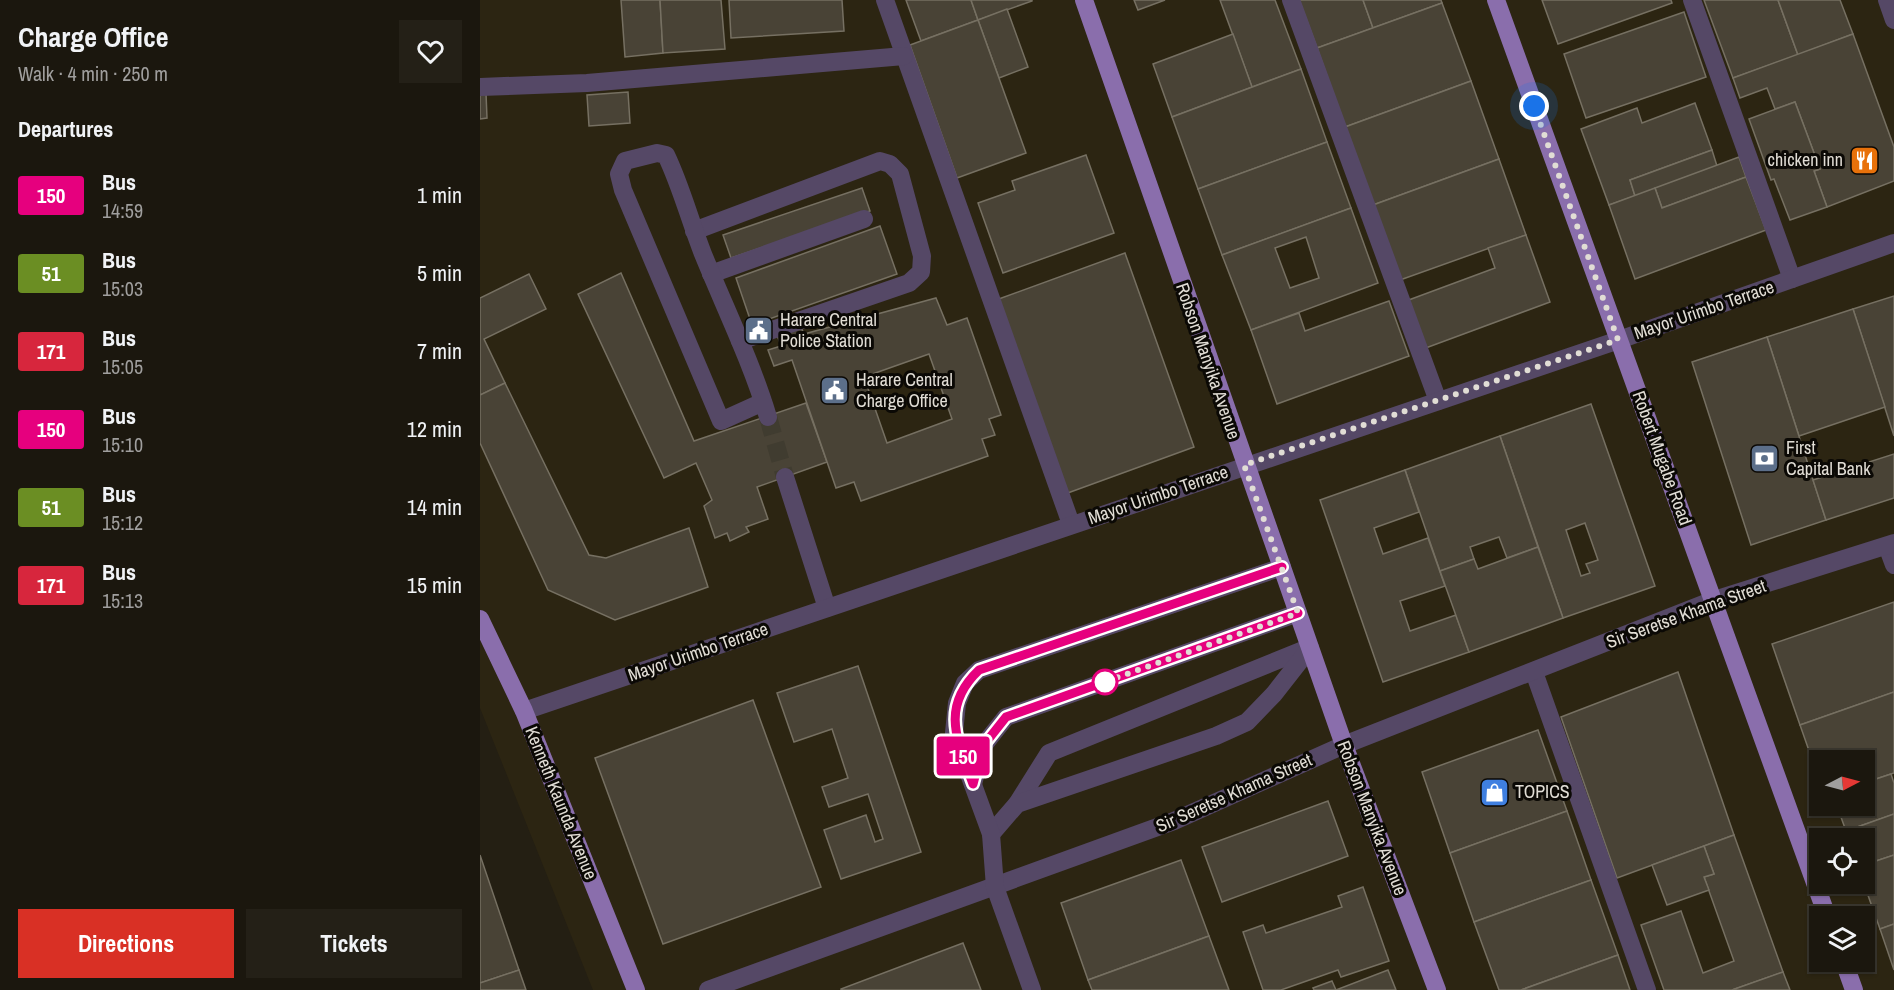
<!DOCTYPE html>
<meta charset="utf-8">
<style>
body{margin:0;font-family:"Archivo Narrow",sans-serif;background:#242017;color:#f1f3f6;height:100vh;display:flex;flex-direction:column;font-size:22px;white-space:nowrap}
*{box-sizing:border-box;margin:0}
p{font-size:20px;color:#a09f9e}
.icon{flex:none;width:33px;height:33px;fill:none;stroke:currentColor;stroke-width:2;stroke-linecap:round;stroke-linejoin:round}
.map{position:relative;flex:1;overflow:hidden}
.side{display:flex;flex-direction:column;background:#1b170e;width:480px}
.side>*{flex:none}
.badge{padding:0 12px;border-radius:4px;font-size:21px;line-height:39px}
.needle{width:39px;rotate:84deg}
.buttons{position:absolute;left:1329px;top:750px;display:grid;gap:12px}
.buttons a{display:grid;place-items:center;width:66px;height:66px;border-radius:0px;background:#1b170e;box-shadow:0 2px 4px #0004,0 0 0 2px #39362e;font-size:30px}
.you{position:absolute;width:30px;height:30px;margin:-15px;border:4px solid #fff;border-radius:50%;background:#1a73e8;box-shadow:0 0 0 9px #1a73e833}
.map>.badge{position:absolute;translate:-50% -50%;box-shadow:0 0 0 3px #fff}
h2{padding:0 18px;font-size:22px;line-height:54px}
.round{display:grid;place-items:center;flex:none;width:63px;height:63px;border-radius:0px;background:#242017}
.headline{display:flex;align-items:center;justify-content:space-between;height:102px;padding:0 18px}
h1{font-size:28px;font-weight:800;line-height:45px}
.action{display:flex;gap:12px;margin-top:auto;padding:12px 18px}
.action a{flex:1;height:69px;border-radius:0px;background:#d93025;color:#fff;font-size:24px;font-weight:800;line-height:69px;text-align:center}
.action a+a{background:#242017;color:#f1f3f6}
ul{padding:0;list-style:none}
li{display:flex;align-items:center;gap:18px;height:78px;padding:0 18px}
li div{flex:1}
li b{display:block;font-size:22px}
li em{font-style:normal}
li .badge{min-width:66px;font-weight:700;text-align:center}
main{display:flex;flex:1;min-height:0}
.map>svg:first-child{display:block}
.built{fill:#2c2512;fill-rule:evenodd}
.building{fill:#494336;stroke:#767062;stroke-width:1.5;fill-rule:evenodd}
.lines{fill:none;stroke-linecap:round;stroke-linejoin:round}
.minor-tunnel{stroke:#403c30;stroke-width:18;stroke-dasharray:18 9;stroke-linecap:butt}
.minor{stroke:#554866;stroke-width:18}
.major{stroke:#8a6eac;stroke-width:18}
.line-casing{stroke:#fff;stroke-width:14}
.line{stroke:#e6007e;stroke-width:9}
.walk{stroke:#e1ddd5;stroke-width:6;stroke-dasharray:0 10.8}
.stop-dot{fill:#fff;stroke:#e6007e;stroke-width:3}
.labels{text-anchor:middle;stroke-width:6;stroke-linejoin:round;paint-order:stroke}
.poi-label{font-size:18px;fill:#e1ddd5;stroke:#0b0905;text-anchor:start}
.street-label{font-size:18px;fill:#e1ddd5;stroke:#0b0905}
</style>
<main>
<section class="side">
<div class="headline"><div><h1>Charge Office</h1><p>Walk · 4 min · 250 m</p></div><a class="round"><svg class="icon" aria-label="heart" viewBox="0 0 24 24"><path d="M12 20l-8-8c-3-5 5-10 8-4 3-6 11-1 8 4z"/></svg></a></div>
<h2>Departures</h2>
<ul>
<li><span class="badge" style="background:#e6007e;color:#fff">150</span><div><b>Bus</b><p>14:59</p></div><em>1 min</em></li>
<li><span class="badge" style="background:#6b8e23;color:#fff">51</span><div><b>Bus</b><p>15:03</p></div><em>5 min</em></li>
<li><span class="badge" style="background:#d7263d;color:#fff">171</span><div><b>Bus</b><p>15:05</p></div><em>7 min</em></li>
<li><span class="badge" style="background:#e6007e;color:#fff">150</span><div><b>Bus</b><p>15:10</p></div><em>12 min</em></li>
<li><span class="badge" style="background:#6b8e23;color:#fff">51</span><div><b>Bus</b><p>15:12</p></div><em>14 min</em></li>
<li><span class="badge" style="background:#d7263d;color:#fff">171</span><div><b>Bus</b><p>15:13</p></div><em>15 min</em></li>
</ul>
<div class="action"><a>Directions</a><a>Tickets</a></div>
</section>
<div class="map">
<svg width="1414" height="990" viewBox="0 0 1414 990">
<rect width="100%" height="100%" fill="#241f13"/>
<path class="built" d="M0,0H1414V990H113L0,708ZM1340,760H1384V806H1340ZM1340,838H1384V884H1340ZM1340,916H1384V962H1340Z"/>
<g class="building">
<polygon points="141,0 180,0 183,53 145,57"/>
<polygon points="180,0 241,0 245,49 183,53"/>
<polygon points="249,0 362,0 364,31 251,38"/>
<polygon points="426,0 491,0 498,20 441,41"/>
<polygon points="491,0 552,0 552,1 498,20"/>
<polygon points="654,0 685,0 658,10"/>
<polygon points="740,0 795,0 821,69 772,87"/>
<polygon points="819,0 883,0 893,28 837,48"/>
<polygon points="883,0 961,0 962,3 893,28"/>
<polygon points="1062,0 1191,0 1192,3 1078,44"/>
<polygon points="1224,0 1298,0 1318,55 1253,78"/>
<polygon points="1298,0 1360,0 1373,34 1318,55"/>
<polygon points="962,3 991,81 865,127 837,48"/>
<polygon points="527,9 548,67 519,78 498,20"/>
<polygon points="1204,12 1226,77 1106,118 1084,54"/>
<polygon points="498,20 546,153 477,178 430,45"/>
<polygon points="753,34 772,87 692,117 673,64"/>
<polygon points="1373,34 1414,147 1414,181 1347,207 1334,171 1340,169 1315,102 1295,109 1287,88 1260,98 1253,78"/>
<polygon points="821,69 847,142 718,189 692,117"/>
<polygon points="991,81 1019,159 893,205 865,127"/>
<polygon points="148,92 150,123 109,126 107,95"/>
<polygon points="0,93 6,93 7,118 0,119"/>
<polygon points="1315,102 1340,169 1334,171 1347,207 1310,220 1294,179 1291,180 1269,119"/>
<polygon points="1215,103 1232,150 1150,180 1155,196 1129,205 1101,129 1157,108 1162,123"/>
<polygon points="847,142 871,208 742,255 718,189"/>
<polygon points="1232,150 1237,166 1155,196 1150,180"/>
<polygon points="606,155 634,233 523,273 498,203 535,190 532,181"/>
<polygon points="1259,157 1266,177 1182,208 1175,188"/>
<polygon points="1019,159 1046,235 920,280 893,205"/>
<polygon points="1266,177 1286,230 1155,279 1129,205 1175,188 1182,208"/>
<polygon points="382,188 390,211 251,258 243,235"/>
<path d="M871,208L898,283L771,330L742,255ZM826,237L839,278L810,288L795,248Z"/>
<polygon points="400,226 417,274 272,325 256,278"/>
<polygon points="1046,235 1070,302 943,349 926,301 1015,268 1008,248"/>
<polygon points="645,253 714,447 585,494 516,300"/>
<polygon points="141,273 214,441 326,403 347,462 277,487 288,519 266,527 269,532 250,541 247,533 235,538 224,506 232,500 216,463 184,478 98,294"/>
<polygon points="49,274 66,309 4,339 25,383 0,395 0,298"/>
<polygon points="1414,296 1414,436 1373,309"/>
<path d="M456,298L467,325L487,318L521,415L509,419L515,435L502,439L508,456L381,501L374,482L356,488L312,360L294,366L288,350L301,346L297,335L321,327L324,334ZM449,354L472,419L407,443L384,377Z"/>
<polygon points="909,301 929,356 797,404 771,330 819,313 825,331"/>
<polygon points="1373,309 1405,407 1319,436 1287,337"/>
<polygon points="1287,337 1346,520 1271,545 1212,362"/>
<polygon points="25,383 109,555 126,558 209,528 228,587 135,620 68,590 0,443 0,395"/>
<path d="M1111,404L1175,586L1083,618L1020,436ZM1105,523L1118,560L1106,564L1110,573L1101,576L1086,530Z"/>
<polygon points="1020,436 1058,547 1027,558 1019,537 990,547 994,559 960,571 925,470"/>
<polygon points="1414,454 1414,498 1346,520 1333,480"/>
<polygon points="925,470 939,512 894,528 903,554 948,538 965,586 920,601 930,631 976,615 989,652 903,682 840,500"/>
<polygon points="1058,547 1083,618 989,652 960,571 994,559 998,569"/>
<polygon points="1414,602 1414,692 1320,725 1292,644"/>
<polygon points="378,666 441,852 361,879 344,830 386,815 395,842 403,839 388,794 349,807 342,787 368,778 352,729 314,742 297,693"/>
<polygon points="1198,672 1254,835 1137,878 1081,717"/>
<polygon points="1414,692 1414,773 1384,783 1384,760 1340,760 1340,782 1320,725"/>
<polygon points="273,700 341,887 183,944 115,758"/>
<polygon points="1058,730 1087,811 970,853 942,772"/>
<polygon points="1411,774 1414,783 1414,814 1366,831 1357,806 1384,806 1384,783"/>
<polygon points="848,801 868,856 742,902 722,847"/>
<polygon points="1087,811 1111,880 994,922 970,853"/>
<polygon points="1414,814 1414,855 1384,865 1384,838 1368,838 1366,831"/>
<polygon points="1254,835 1303,972 1252,990 1184,990 1161,925 1201,911 1223,973 1254,961 1224,877 1234,874 1224,846"/>
<polygon points="1224,846 1234,874 1224,877 1229,890 1187,905 1172,865"/>
<polygon points="0,855 39,970 0,983"/>
<polygon points="1414,855 1414,924 1400,929 1384,884 1384,865"/>
<polygon points="701,860 729,936 608,980 581,903"/>
<polygon points="1111,880 1138,955 1041,990 1019,990 994,922"/>
<polygon points="883,887 909,961 861,977 858,970 801,990 783,990 763,932 783,925 786,933 862,907 858,896"/>
<polygon points="1414,924 1414,970 1400,929"/>
<polygon points="729,936 749,990 612,990 608,980"/>
<polygon points="483,943 501,990 361,990 361,989"/>
<polygon points="1138,955 1150,990 1041,990"/>
<polygon points="39,970 46,990 0,990 0,983"/>
<polygon points="908,970 916,990 856,990"/>
<polygon points="1303,972 1310,990 1252,990"/>
<polygon points="852,981 856,990 834,990 833,988"/>
</g>
<g class="lines">
<polyline class="minor-tunnel" points="288,417 305,477"/>
<g class="minor">
<polyline points="405,0 591,524"/>
<polyline points="811,0 958,401"/>
<polyline points="1212,0 1312,279"/>
<polyline points="1407,0 1414,20"/>
<polyline points="0,87 107,83 424,56"/>
<polyline points="214,231 400,161 410,164 420,174 442,256 441,272 429,283 260,341"/>
<polyline points="231,274 384,219"/>
<path d="M283,402L241,421L143,190L139,174L145,161L177,153L186,155C201,186 210,221 223,254C245,308 271,361 288,417"/>
<polyline points="305,477 347,608"/>
<polyline points="1407,546 1414,565"/>
<polyline points="1054,672 1167,990"/>
<polyline points="44,711 1139,340 1414,243"/>
<polyline points="493,784 503,746 526,717 818,613"/>
<polyline points="537,804 569,753 828,648"/>
<polyline points="511,834 537,804 736,736 767,722 794,694 830,648"/>
<polyline points="228,990 694,821 864,745 1234,600 1414,543"/>
<polyline points="552,990 515,887 511,834 474,733 477,703 485,683 499,670 802,567"/>
</g>
<g class="major">
<polyline points="604,0 864,745 957,990"/>
<polyline points="1016,0 1347,916"/>
<polyline points="0,619 44,711 156,990"/>
<polyline points="1364,962 1374,990"/>
</g>
</g>
<g class="lines">
<defs>
<path id="line" d="M802,567L499,670C460,707 477,740 493,784L503,746L526,717L818,613"/>
</defs>
<use href="#line" class="line-casing"/>
<use href="#line" class="line"/>
<polyline class="walk" points="625,682 616,685 818,613 764,465 1138,340 1054,106"/>
</g>
<defs>
<symbol id="restaurant-square" viewBox="-11 -11 22 22"><rect x="-9" y="-9" width="18" height="18" rx="4" fill="#e8710a" stroke="#0b0905"/><path d="M-5-6h1v4h1v-4h1v4h1v-4h1v5L-1.5 .5V6h-2V.5L-5-1ZM5-6V6H3V1.5H1.5Q1.5-4 5-6Z" fill="#fff"/></symbol>
<symbol id="civic-square" viewBox="-11 -11 22 22"><rect x="-9" y="-9" width="18" height="18" rx="4" fill="#5c6f8a" stroke="#0b0905"/><path d="M-.6-6.5H3V-4.5H.6V-3L4-1V1h2V6H-6V1h2V-1L-.6-3ZM-1.2 2.5V6h2.4V2.5Z" fill="#fff"/></symbol>
<symbol id="bank-square" viewBox="-11 -11 22 22"><rect x="-9" y="-9" width="18" height="18" rx="4" fill="#5c6f8a" stroke="#0b0905"/><path d="M-6-4H6V4H-6ZM0-2.3a2.3 2.3 0 1 0 0 4.6a2.3 2.3 0 1 0 0-4.6Z" fill="#fff"/></symbol>
<symbol id="shop-square" viewBox="-11 -11 22 22"><rect x="-9" y="-9" width="18" height="18" rx="4" fill="#3f7fe0" stroke="#0b0905"/><path d="M-5-2.5h2.3a2.7 3.5 0 0 1 5.4 0H5L5.5 6h-11ZM-1.5-2.5h3a1.5 2.3 0 0 0-3 0Z" fill="#fff"/></symbol>
</defs>
<g fill-rule="evenodd">
<use href="#restaurant-square" x="1368" y="144" width="33" height="33"/>
<use href="#civic-square" x="262" y="314" width="33" height="33"/>
<use href="#civic-square" x="338" y="374" width="33" height="33"/>
<use href="#bank-square" x="1268" y="442" width="33" height="33"/>
<use href="#shop-square" x="998" y="776" width="33" height="33"/>
</g>
<circle class="stop-dot" cx="625" cy="682" r="12"/>
<g class="labels">
<g class="poi-label">
<text x="1363" y="166" text-anchor="end">chicken inn</text>
<text x="300" y="326">Harare Central<tspan x="300" dy="21">Police Station</tspan></text>
<text x="376" y="386">Harare Central<tspan x="376" dy="21">Charge Office</tspan></text>
<text x="1306" y="454">First<tspan x="1306" dy="21">Capital Bank</tspan></text>
<text x="1035" y="798">TOPICS</text>
</g>
<g class="street-label">
<text transform="translate(1224 310) rotate(-19)" y="6">Mayor Urimbo Terrace</text>
<text transform="translate(728 361) rotate(71)" y="6">Robson Manyika Avenue</text>
<text transform="translate(1182 458) rotate(70)" y="6">Robert Mugabe Road</text>
<text transform="translate(678 495) rotate(-19)" y="6">Mayor Urimbo Terrace</text>
<text transform="translate(1206 614) rotate(-20)" y="6">Sir Seretse Khama Street</text>
<text transform="translate(218 652) rotate(-19)" y="6">Mayor Urimbo Terrace</text>
<text transform="translate(754 793) rotate(-24)" y="6">Sir Seretse Khama Street</text>
<text transform="translate(81 803) rotate(68)" y="6">Kenneth Kaunda Avenue</text>
<text transform="translate(892 818) rotate(69)" y="6">Robson Manyika Avenue</text>
</g>
</g>
</svg>
<div class="buttons">
<a><svg class="needle" viewBox="-14 -14 28 28"><path d="M0-13l5 13h-10z" fill="#e53935"/><path d="M0 13l5-13h-10z" fill="#a09f9e"/></svg></a>
<a><svg class="icon" aria-label="locate" viewBox="0 0 24 24"><circle cx="12" cy="12" r="6"/><path d="M12 2v4M12 18v4M2 12h4M18 12h4"/></svg></a>
<a><svg class="icon" aria-label="layers" viewBox="0 0 24 24"><path d="M12 4l9 5-9 5-9-5zM3 14l9 5 9-5"/></svg></a>
</div>
<div class="you" style="left:1054px;top:106px"></div>
<b class="badge" style="left:483px;top:756px;background:#e6007e;color:#fff">150</b>
</div>
</main>
